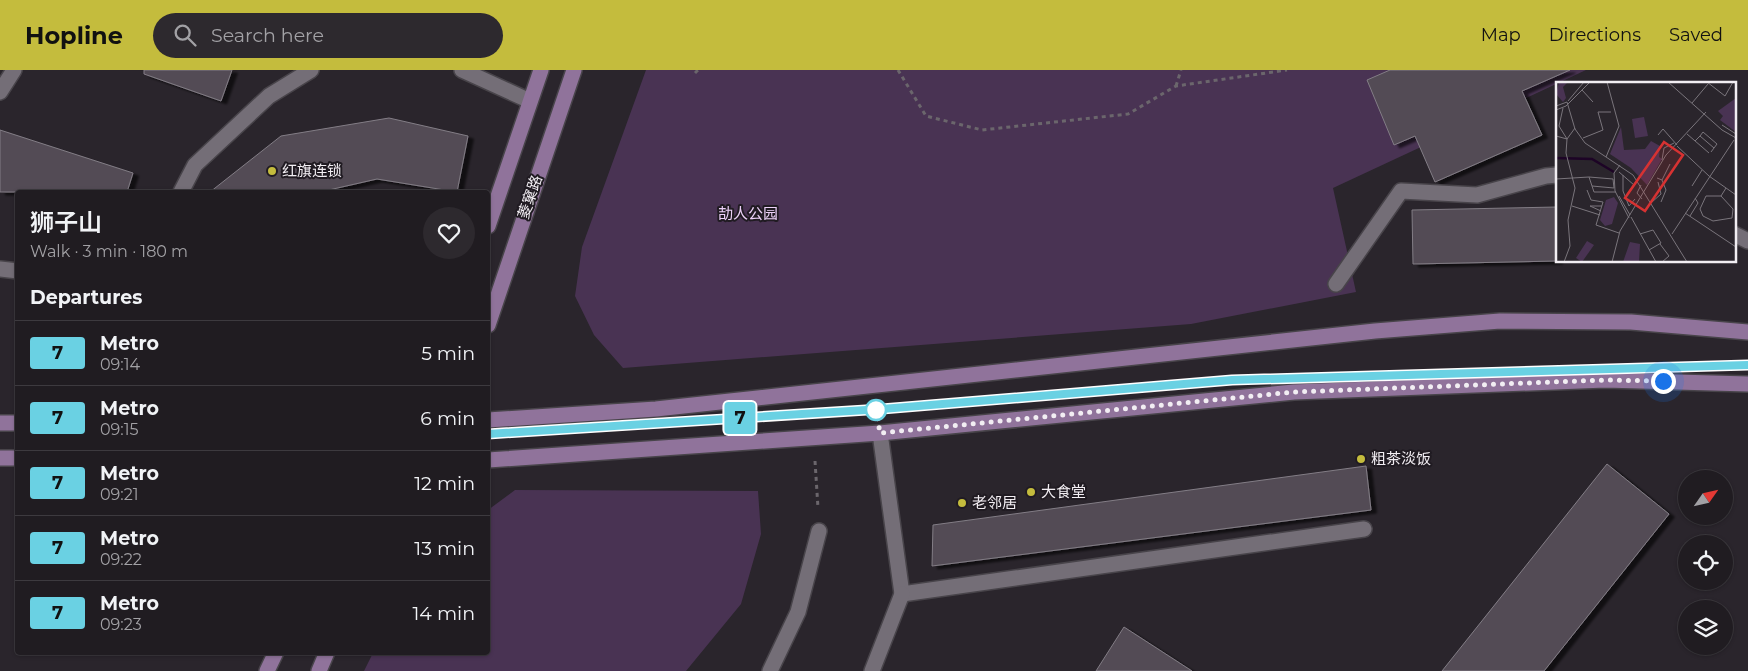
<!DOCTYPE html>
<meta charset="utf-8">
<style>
body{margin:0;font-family:Montserrat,"Noto Sans SC",sans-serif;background:#2d292e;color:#f1f3f6;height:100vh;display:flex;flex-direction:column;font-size:19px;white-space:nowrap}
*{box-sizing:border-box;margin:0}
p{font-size:16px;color:#a2a1a5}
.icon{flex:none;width:28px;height:28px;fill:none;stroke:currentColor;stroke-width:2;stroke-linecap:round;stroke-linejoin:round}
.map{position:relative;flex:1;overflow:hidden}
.sheet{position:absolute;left:15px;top:120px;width:475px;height:465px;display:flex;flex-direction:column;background:#201c21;border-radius:5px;box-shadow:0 1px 4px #0004,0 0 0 1px #3d3a3f}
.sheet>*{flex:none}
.badge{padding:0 10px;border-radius:4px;font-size:18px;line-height:32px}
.needle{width:32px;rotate:56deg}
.controls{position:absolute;left:1678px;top:400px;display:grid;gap:10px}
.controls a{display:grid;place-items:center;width:55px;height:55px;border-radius:50%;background:#201c21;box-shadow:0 1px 4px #0004,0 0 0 1px #3d3a3f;font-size:25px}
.you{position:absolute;width:25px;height:25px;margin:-12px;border:4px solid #fff;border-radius:50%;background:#1a73e8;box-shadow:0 0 0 8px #1a73e833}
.map>.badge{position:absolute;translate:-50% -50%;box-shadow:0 0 0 2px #fff}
h2{padding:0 15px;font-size:19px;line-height:45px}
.round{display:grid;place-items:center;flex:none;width:52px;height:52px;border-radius:26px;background:#2d292e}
.summary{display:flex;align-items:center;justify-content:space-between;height:85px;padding:0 15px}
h1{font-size:24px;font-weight:600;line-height:38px}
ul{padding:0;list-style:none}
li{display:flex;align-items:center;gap:15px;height:65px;padding:0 15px;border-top:1px solid #3d3a3f}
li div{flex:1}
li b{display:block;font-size:19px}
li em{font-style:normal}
li .badge{min-width:55px;font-weight:700;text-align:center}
header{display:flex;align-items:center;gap:30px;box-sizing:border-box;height:70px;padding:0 25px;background:#c4bc3d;color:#111}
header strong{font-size:24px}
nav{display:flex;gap:28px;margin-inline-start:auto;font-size:18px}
.search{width:350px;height:45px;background:#2d292e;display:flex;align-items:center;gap:12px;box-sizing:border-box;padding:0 18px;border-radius:28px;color:#a2a1a5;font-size:19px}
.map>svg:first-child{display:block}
.green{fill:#493353}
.building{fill:#524c54;stroke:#837d86;filter:url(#shadow)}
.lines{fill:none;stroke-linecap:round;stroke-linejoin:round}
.lane-casing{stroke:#48444a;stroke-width:18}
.street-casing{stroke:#48444a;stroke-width:18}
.secondary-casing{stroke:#48444a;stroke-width:18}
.path{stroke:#6b666c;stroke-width:3;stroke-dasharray:4 4;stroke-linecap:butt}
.lane{stroke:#746e77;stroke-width:15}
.street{stroke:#746e77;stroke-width:15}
.secondary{stroke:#90739b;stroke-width:15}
.line-casing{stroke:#fff;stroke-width:11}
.line{stroke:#6ad1e3;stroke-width:8}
.walk{stroke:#f2eef3;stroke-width:5;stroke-dasharray:0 9}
.poi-dot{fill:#c4bc3d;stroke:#201b22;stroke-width:2}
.stop-dot{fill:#fff;stroke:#6ad1e3;stroke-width:2.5}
.labels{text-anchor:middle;stroke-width:4;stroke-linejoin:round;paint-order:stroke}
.poi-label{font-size:15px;fill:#f2eef3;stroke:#201b22;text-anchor:start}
.street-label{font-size:15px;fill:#f2eef3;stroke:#201b22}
.park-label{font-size:15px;fill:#edd2f9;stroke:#201b22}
.inset-river{fill:none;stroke:#1d0426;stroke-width:2.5}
.inset-road{fill:none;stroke:#7a757c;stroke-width:1}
.view{fill:#d73232;fill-opacity:0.15;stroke:#d73232;stroke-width:2.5}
.inset-edge{fill:none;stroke:#f2eef3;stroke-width:2.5}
</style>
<header>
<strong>Hopline</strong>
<div class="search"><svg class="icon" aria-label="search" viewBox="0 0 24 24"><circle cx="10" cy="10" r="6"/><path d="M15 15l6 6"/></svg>Search here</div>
<nav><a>Map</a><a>Directions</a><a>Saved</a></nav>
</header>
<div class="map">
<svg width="1748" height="601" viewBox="0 0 1748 601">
<defs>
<filter id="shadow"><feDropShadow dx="5.5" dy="3" stdDeviation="1" flood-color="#0009"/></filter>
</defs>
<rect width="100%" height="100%" fill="#2a252c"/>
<g class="green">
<polygon points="646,0 1586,0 1333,118 1356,222 1191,254 623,298 594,265 575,226 582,177"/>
<polygon points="515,420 758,421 761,464 741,534 686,601 364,601 373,583 488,582 488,440"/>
</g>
<g class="building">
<polygon points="144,0 232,0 221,31 144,4"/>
<polygon points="1390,0 1570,0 1522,21 1542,65 1435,112 1415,66 1394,75 1367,10"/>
<polygon points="389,48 468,66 457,122 377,109 320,122 210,122 281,66"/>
<polygon points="0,60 133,103 127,122 0,122"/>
<polygon points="1557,137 1557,191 1413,194 1412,140"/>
<polygon points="1607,394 1669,444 1544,601 1442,601"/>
<polygon points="1366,396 1371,440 932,496 933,455"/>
<polygon points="1124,557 1192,601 1096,601"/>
</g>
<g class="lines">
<defs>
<g id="lane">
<polyline points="462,0 530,31"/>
<polyline points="0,22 14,0"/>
<polyline points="181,122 195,95 269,26 311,0"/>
<polyline points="0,199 18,201"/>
<polyline points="880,363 902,524 1364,459"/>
<polyline points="770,601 798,542 819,461"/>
<polyline points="872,601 902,524"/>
</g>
<g id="street">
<polyline points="1734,164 1748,171"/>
<polyline points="1336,214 1401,121 1477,125 1546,106 1557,105"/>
</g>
<g id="secondary">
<polyline points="488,156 541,0"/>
<polyline points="488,255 574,0"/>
<polyline points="488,350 656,339 1375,261 1500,251 1631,252 1748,262"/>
<polyline points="0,353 18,353"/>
<polyline points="0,388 18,388"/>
<polyline points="488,390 880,363 1294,322 1605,310 1748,314"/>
<polyline points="267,601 276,582"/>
<polyline points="319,601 327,582"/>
</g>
</defs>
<use href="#lane" class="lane-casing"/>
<use href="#street" class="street-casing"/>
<use href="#secondary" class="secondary-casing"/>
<g class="path">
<polyline points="898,0 926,46 982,60 1128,44 1176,16 1287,0"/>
<polyline points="695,3 698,0"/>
<polyline points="1176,16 1181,0"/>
<polyline points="815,391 818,438"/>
</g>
<use href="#lane" class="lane"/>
<use href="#street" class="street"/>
<use href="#secondary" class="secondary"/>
</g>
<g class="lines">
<defs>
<polyline id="line" points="488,364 882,339 1232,310 1748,295"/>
</defs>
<use href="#line" class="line-casing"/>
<use href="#line" class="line"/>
<polyline class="walk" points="876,340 880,363 1294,322 1605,310 1663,311"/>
</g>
<g class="poi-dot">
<circle cx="272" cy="101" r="5"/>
<circle cx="1361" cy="389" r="5"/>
<circle cx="1031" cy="422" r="5"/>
<circle cx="962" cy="433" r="5"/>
</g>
<circle class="stop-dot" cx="876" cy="340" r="10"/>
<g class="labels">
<g class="poi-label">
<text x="282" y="106">红旗连锁</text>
<text x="1371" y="394">粗茶淡饭</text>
<text x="1041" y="427">大食堂</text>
<text x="972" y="438">老邻居</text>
</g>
<g class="street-label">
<text transform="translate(530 127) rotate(-71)" y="5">菱窠路</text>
</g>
<g class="park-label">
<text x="748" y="149">劼人公园</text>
</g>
</g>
<g transform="translate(1556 12)">
<rect width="180" height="180" fill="#2a252c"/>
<path d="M3,0L11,1L7,5L10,16L7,20L0,12ZM180,16V50L164,38L167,34L162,29ZM88,35L92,54L79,56L76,37ZM65,45L68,68L89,67L95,59L104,64L103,75L106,77L91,103L75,86L54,72ZM58,115L62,121L56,142L49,144L44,138L50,118ZM31,159L38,163L26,180L20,176ZM74,160L84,162L83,180H67Z" fill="#493353"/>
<path class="inset-river" d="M0,76L36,77L58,90"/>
<path class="inset-road" d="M112,0L166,48L180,56M151,0L169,14L177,0M26,8L37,20M12,19L28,0M136,21L152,2M0,24L11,20L19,47L29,61L77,93L131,180M7,26L3,44L11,57L10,71L19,106L12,138L14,164L8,180M0,28L10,24L34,0M166,43L180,52M131,52L153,71M102,53L107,47L121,63M0,54L11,57L19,46M144,54L147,50L161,62L158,66M27,56L47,48L42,30H55M139,59L144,54L158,66L155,70M121,64L153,94L180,113M50,75L63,44L51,0M106,78L108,66L118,61M64,83L58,91L59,109L73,136M63,90L78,103M67,93V109L73,124L79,117M33,95L57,97L58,106L36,104M101,96L106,98L114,82M0,97L33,95L38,110H60M85,103L81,111L86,117M136,104L146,88M31,108L35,118L47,120L40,143L63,151M63,114L74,133M165,114L177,127L176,136L157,139L147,134L144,127L150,114H165L170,106M96,120L105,112L102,100M105,120L110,108L106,98M16,124L44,133M45,129L34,124H46M129,131L180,165M134,134L142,121L139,116M75,135L100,180M84,152L97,148L105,161L93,168M116,152L178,58M104,162L113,174L106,180M56,180L64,149L110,73L150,30"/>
<path class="view" d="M108,60L127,73L89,129L69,116Z"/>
<rect width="180" height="180" class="inset-edge"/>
</g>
</svg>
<div class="controls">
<a><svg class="needle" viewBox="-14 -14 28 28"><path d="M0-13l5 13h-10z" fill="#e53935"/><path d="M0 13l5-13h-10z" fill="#a2a1a5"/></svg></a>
<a><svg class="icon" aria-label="locate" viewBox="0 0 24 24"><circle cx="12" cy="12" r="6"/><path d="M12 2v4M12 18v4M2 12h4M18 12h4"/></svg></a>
<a><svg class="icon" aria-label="layers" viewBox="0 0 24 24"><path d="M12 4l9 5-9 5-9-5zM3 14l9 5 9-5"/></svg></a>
</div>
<div class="you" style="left:1663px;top:311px"></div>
<b class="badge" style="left:740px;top:348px;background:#6ad1e3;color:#111">7</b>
<section class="sheet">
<div class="summary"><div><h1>狮子山</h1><p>Walk · 3 min · 180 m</p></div><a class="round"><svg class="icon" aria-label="heart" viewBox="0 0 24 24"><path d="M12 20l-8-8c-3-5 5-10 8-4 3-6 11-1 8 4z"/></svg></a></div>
<h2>Departures</h2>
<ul>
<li><span class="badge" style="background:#6ad1e3;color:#111">7</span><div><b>Metro</b><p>09:14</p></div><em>5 min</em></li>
<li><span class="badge" style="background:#6ad1e3;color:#111">7</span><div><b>Metro</b><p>09:15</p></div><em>6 min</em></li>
<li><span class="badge" style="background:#6ad1e3;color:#111">7</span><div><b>Metro</b><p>09:21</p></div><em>12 min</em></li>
<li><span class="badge" style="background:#6ad1e3;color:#111">7</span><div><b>Metro</b><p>09:22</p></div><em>13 min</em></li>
<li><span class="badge" style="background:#6ad1e3;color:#111">7</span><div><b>Metro</b><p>09:23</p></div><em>14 min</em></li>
</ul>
</section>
</div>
